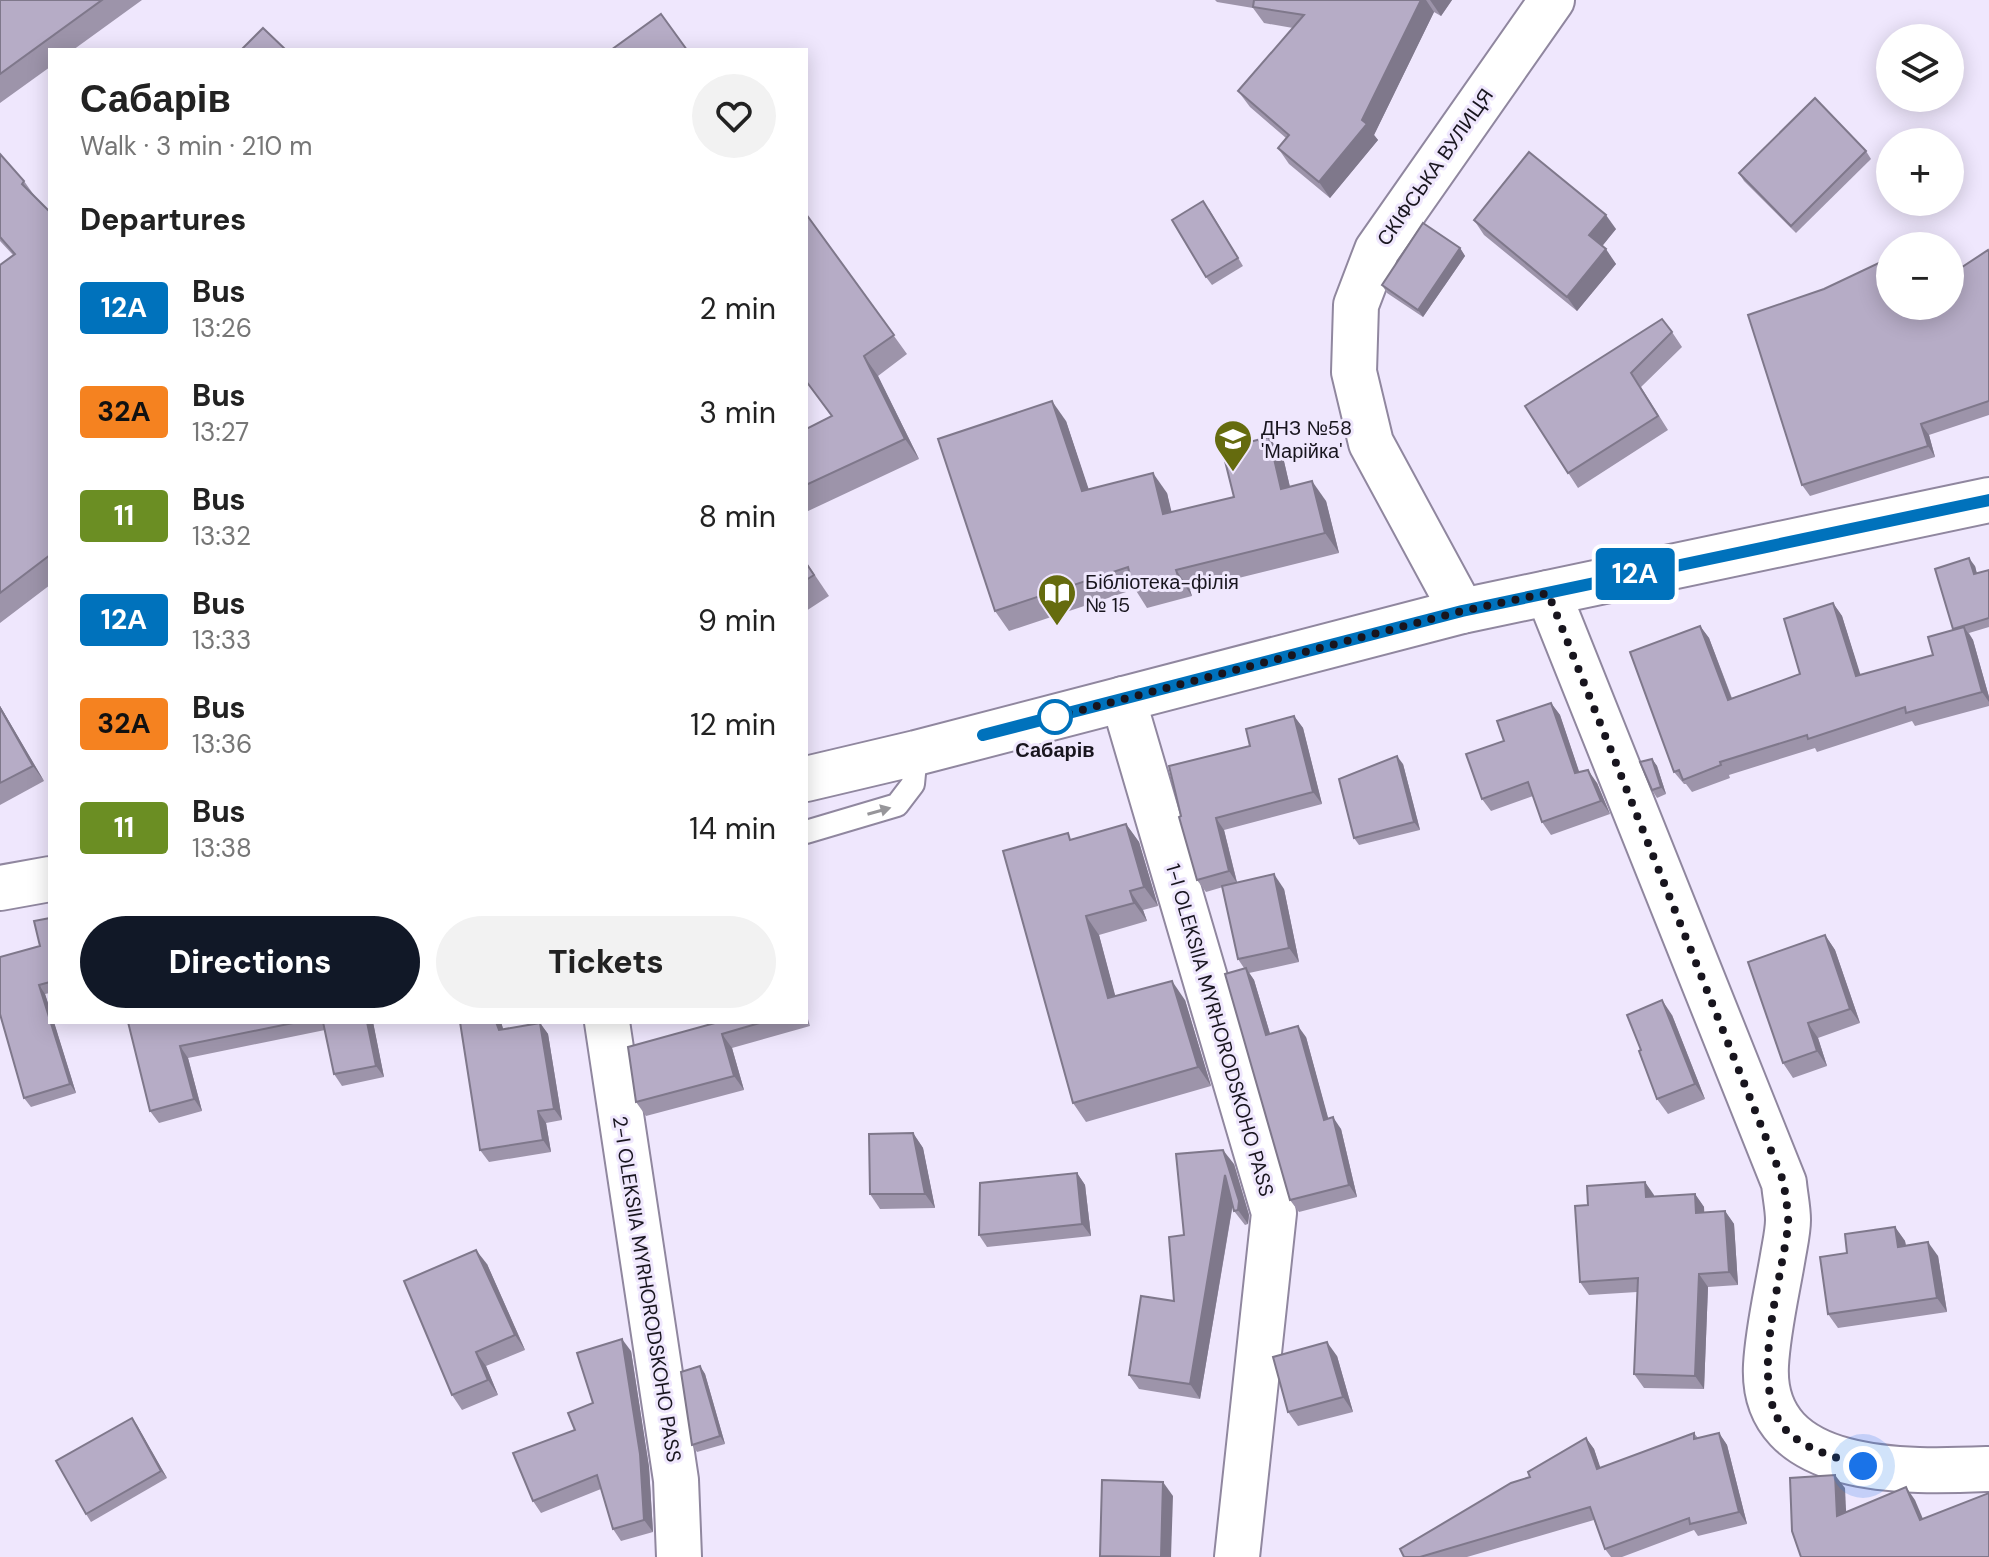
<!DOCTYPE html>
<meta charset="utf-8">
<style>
body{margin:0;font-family:"DM Sans",sans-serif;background:#f2f2f2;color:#222;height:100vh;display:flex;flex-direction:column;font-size:30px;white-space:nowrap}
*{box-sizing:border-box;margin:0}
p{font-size:26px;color:#767676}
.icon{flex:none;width:44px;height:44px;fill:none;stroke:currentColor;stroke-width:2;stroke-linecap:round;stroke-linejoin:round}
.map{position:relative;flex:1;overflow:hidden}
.panel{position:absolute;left:48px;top:48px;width:760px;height:976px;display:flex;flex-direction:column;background:#fff;border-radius:0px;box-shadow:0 4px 20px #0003}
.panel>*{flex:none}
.badge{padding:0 16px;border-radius:6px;font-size:28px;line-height:52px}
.tools{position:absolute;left:1876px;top:24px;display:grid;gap:16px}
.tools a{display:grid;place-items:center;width:88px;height:88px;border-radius:50%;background:#fff;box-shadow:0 4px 20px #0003;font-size:40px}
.you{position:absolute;width:40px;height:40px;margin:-20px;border:6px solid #fff;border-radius:50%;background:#1a73e8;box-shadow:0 0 0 12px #1a73e833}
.map>.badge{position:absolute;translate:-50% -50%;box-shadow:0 0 0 4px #fff}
h2{padding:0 32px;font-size:30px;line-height:72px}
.round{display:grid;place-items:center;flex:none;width:84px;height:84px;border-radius:42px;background:#f2f2f2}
.headline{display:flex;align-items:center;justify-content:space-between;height:136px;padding:0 32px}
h1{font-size:38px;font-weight:800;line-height:60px}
.button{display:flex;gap:16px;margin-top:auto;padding:16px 32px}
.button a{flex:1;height:92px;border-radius:48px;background:#111827;color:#fff;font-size:32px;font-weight:800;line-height:92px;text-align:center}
.button a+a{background:#f2f2f2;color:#222}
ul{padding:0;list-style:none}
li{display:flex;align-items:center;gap:24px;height:104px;padding:0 32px}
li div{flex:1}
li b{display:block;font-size:30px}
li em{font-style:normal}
li .badge{min-width:88px;font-weight:700;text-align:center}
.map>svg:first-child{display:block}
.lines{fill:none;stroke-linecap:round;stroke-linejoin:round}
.service-casing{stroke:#90879f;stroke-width:26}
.minor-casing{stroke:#90879f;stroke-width:48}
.service{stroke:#fff;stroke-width:22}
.minor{stroke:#fff;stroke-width:44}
.wall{fill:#9d94aa}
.shaded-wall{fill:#7f788b}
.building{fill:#b6acc6;stroke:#7f788b;stroke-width:2}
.oneway{fill:#97969a}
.line-casing{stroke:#fff;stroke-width:18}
.line{stroke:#0072bc;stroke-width:12}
.walk{stroke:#18151e;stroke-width:8;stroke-dasharray:0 14.4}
.stop-dot{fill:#fff;stroke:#0072bc;stroke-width:4}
.labels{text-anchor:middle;stroke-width:6;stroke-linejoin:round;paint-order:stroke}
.street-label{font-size:20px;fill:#18151e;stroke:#efe7fd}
.poi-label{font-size:20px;fill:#18151e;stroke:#efe7fd;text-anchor:start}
.stop-label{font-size:20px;font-weight:bold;fill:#18151e;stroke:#efe7fd}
</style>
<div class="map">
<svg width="1989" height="1557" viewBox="0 0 1989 1557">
<rect width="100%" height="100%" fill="#efe7fd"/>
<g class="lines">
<defs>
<polyline id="service" points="806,832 897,805 913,784 916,753"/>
<g id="minor">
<path d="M1548,593L1784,1183C1785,1195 1788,1208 1788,1220C1788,1231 1785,1244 1783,1256C1777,1292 1768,1329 1766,1365C1760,1479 1912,1472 1989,1469"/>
<polyline points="1462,611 1371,443 1354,372 1356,305 1377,250 1552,0"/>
<polyline points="1123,699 1274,1213 1237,1557"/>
<polyline points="806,779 916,753 1462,611 1989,500"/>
<polyline points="0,888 50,879"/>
<polyline points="607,1022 676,1480 679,1557"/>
</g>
</defs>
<use href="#service" class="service-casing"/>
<use href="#minor" class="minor-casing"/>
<use href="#service" class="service"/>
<use href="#minor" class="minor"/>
</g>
<g class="wall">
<polygon points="0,0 142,0 73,50 50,50 50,67 0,103"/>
<polygon points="1215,0 1452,0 1441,16 1434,12 1374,135 1378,140 1330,198 1289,164 1278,148 1286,138 1250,107 1238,91 1293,28 1264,23 1253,8 1217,2"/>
<polygon points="1866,151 1871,159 1796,233 1744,181 1739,173"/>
<polygon points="0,154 24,181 36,198 50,212 50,585 0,623 0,265 13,255 0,241"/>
<polygon points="1209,209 1243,266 1212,285 1206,277"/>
<polygon points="806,214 907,354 878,376 919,459 806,512 806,429 831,416"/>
<polygon points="1474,220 1616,229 1602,246 1616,264 1577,311 1484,235"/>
<polygon points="1460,248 1465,256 1423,317 1387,293 1382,285"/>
<polygon points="1989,251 1989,415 1929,435 1935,457 1810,496 1802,485 1824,289 1885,260 1890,266 1890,306 1950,306"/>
<polygon points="1672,332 1682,347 1641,387 1668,430 1578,488 1525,406"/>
<polygon points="1066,421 1088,489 1167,493 1171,512 1234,497 1283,457 1290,487 1326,501 1339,553 1190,590 1192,596 1147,608 1135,589 1009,631 995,611"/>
<polygon points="806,562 829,596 806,611"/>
<polygon points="1975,566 1977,574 1989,570 1989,627 1969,633 1973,640 1989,697 1989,706 1915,726 1912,721 1817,752 1815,748 1729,775 1730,778 1692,792 1686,784 1684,784 1674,772 1700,626 1709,638 1732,698 1800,674 1833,603 1842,616 1860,675 1933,655 1953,630"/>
<polygon points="1551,703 1560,715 1579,772 1597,783 1610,814 1551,835 1542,822 1533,796 1491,811 1482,799 1504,741"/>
<polygon points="0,706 44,781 0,805"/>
<polygon points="1294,716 1303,728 1322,804 1224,830 1237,882 1284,889 1299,962 1249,973 1254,980 1270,1034 1306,1037 1328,1119 1341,1129 1357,1197 1299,1212 1290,1200 1244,968 1238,959 1223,887 1206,892 1197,880 1181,816 1250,746"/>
<polygon points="1652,759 1657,766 1666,794 1657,798 1652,790"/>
<polygon points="1403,764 1420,830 1359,845 1354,838"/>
<polygon points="1126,824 1139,842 1158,906 1143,910 1147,921 1099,935 1115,996 1185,1000 1211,1086 1086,1122 1073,1103 1072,839"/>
<polygon points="50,918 50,993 45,994 76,1093 31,1107 24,1098 40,946"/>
<polygon points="1825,935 1835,950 1860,1023 1818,1038 1827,1066 1793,1078 1783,1063"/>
<polygon points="806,1012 810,1026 732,1048 744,1090 646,1116 636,1102 715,1022 806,1022"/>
<polygon points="1672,1015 1705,1099 1668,1114 1657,1099 1641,1050"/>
<polygon points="128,1022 373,1022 384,1077 342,1086 334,1074 325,1030 188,1058 202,1111 159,1123 150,1111"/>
<polygon points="460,1022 501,1022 503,1029 540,1023 548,1034 562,1120 546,1123 551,1152 489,1162 480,1150"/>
<polygon points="913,1133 923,1148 935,1208 880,1209 870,1194"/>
<polygon points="1234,1164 1249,1215 1248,1224 1245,1225 1234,1211 1233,1204 1200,1399 1139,1389 1129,1375 1174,1301 1184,1235"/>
<polygon points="1077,1173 1085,1185 1091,1236 987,1247 979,1235"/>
<polygon points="1645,1182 1654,1197 1695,1194 1704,1207 1704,1213 1725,1211 1734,1224 1738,1285 1708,1287 1704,1389 1644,1388 1634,1374 1637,1292 1589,1295 1580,1282 1588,1205"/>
<polygon points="1895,1227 1905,1241 1906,1245 1938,1256 1947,1312 1838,1328 1828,1314 1847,1253"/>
<polygon points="487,1264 525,1350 486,1366 498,1395 462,1410 452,1395"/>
<polygon points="631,1351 649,1467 653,1532 621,1541 613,1529 601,1489 541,1513 533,1501 593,1403"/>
<polygon points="1337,1356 1353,1412 1298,1426 1288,1412"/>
<polygon points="700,1366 705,1374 725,1444 697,1452 692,1445"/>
<polygon points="132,1418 167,1478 91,1522 86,1514"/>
<polygon points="1694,1433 1698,1438 1719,1433 1727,1445 1747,1524 1698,1536 1694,1530 1622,1557 1611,1557 1605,1549 1594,1520 1467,1557 1404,1557 1530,1477 1586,1438 1594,1449 1600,1468"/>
</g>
<g class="shaded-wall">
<polygon points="1421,0 1426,0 1434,12 1374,135 1378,140 1330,198 1319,182 1362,120"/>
<polygon points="1430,0 1452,0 1441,16"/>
<polygon points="1606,215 1616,229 1599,250 1589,235"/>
<polygon points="1460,248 1465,256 1423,317 1418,310"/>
<polygon points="1606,249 1616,264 1577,311 1567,297"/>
<polygon points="864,356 878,376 919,459 905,439"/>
<polygon points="1052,401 1066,421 1096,511 1082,491"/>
<polygon points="1921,424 1929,435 1935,457 1928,446"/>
<polygon points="1269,437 1283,457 1295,509 1281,489"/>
<polygon points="1153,473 1167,493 1177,534 1163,514"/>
<polygon points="1312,481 1326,501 1339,553 1325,533"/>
<polygon points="1969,558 1975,566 1979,582 1974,574"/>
<polygon points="1176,570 1190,590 1192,596 1178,576"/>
<polygon points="1833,603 1842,616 1865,689 1856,676"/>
<polygon points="1700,626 1709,638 1737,713 1728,700"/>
<polygon points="1964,627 1973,640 1989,697 1989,702 1982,692"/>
<polygon points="1551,703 1560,715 1584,786 1575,773"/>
<polygon points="0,706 3,711 44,781 33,766 0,708"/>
<polygon points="1294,716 1303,728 1322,804 1313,792"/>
<polygon points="1397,756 1403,764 1420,830 1414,822"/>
<polygon points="1652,759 1657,766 1666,794 1661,787"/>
<polygon points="1588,770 1597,783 1610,814 1601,801"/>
<polygon points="1216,818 1224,830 1237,883 1229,871"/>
<polygon points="1126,824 1139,842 1158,906 1144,887"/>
<polygon points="1274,874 1284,889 1299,962 1289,948"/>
<polygon points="1130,891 1143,910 1147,921 1134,903"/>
<polygon points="1086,916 1099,935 1121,1017 1108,998"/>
<polygon points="1825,935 1835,950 1860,1023 1850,1009"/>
<polygon points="1246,968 1254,980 1274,1047 1266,1035"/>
<polygon points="1172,981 1185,1000 1211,1086 1198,1067"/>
<polygon points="39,985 45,994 50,1009 50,1020"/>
<polygon points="1662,1000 1672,1015 1705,1099 1695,1084"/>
<polygon points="50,1022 54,1022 76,1093 70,1084"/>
<polygon points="367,1022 373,1022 384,1077 376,1066"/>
<polygon points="496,1022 501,1022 507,1041 499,1030"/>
<polygon points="540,1023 548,1034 562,1120 554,1109"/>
<polygon points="1808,1023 1818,1038 1827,1066 1817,1051"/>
<polygon points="1298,1026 1306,1037 1332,1132 1324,1120"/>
<polygon points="722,1034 732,1048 744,1090 734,1076"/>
<polygon points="180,1046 188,1058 202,1111 194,1099"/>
<polygon points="538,1111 546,1123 551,1152 543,1140"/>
<polygon points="1333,1117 1341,1129 1357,1197 1349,1185"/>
<polygon points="913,1133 923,1148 935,1208 925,1194"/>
<polygon points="1223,1150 1234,1164 1249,1215 1248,1224 1238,1210"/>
<polygon points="1077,1173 1085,1185 1091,1236 1082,1224"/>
<polygon points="1225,1175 1235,1190 1200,1399 1190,1384"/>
<polygon points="1645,1182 1654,1195 1655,1210 1646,1197"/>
<polygon points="1695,1194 1704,1207 1705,1226 1696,1213"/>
<polygon points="1725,1211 1734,1224 1738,1285 1729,1272"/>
<polygon points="1895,1227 1905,1241 1908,1261 1898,1247"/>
<polygon points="1928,1242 1938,1256 1947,1312 1937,1298"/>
<polygon points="476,1250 487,1264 525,1350 515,1335"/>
<polygon points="1699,1274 1708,1287 1704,1389 1695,1376"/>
<polygon points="622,1339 631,1351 649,1467 653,1532 644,1520"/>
<polygon points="1327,1342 1337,1356 1353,1412 1343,1397"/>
<polygon points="476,1352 486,1366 498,1395 488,1380"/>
<polygon points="700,1366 705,1374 725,1444 720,1436"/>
<polygon points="132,1418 137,1425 167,1478 161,1471"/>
<polygon points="1719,1433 1727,1445 1747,1524 1739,1512"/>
<polygon points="1586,1438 1594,1449 1605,1481 1597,1469"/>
<polygon points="1835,1475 1845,1488 1847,1530 1837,1516"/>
<polygon points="1163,1482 1173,1496 1171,1557 1161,1557"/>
<polygon points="1906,1487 1915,1500 1929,1533 1920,1520"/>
</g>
<g class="building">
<polygon points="0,0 102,0 0,74"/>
<polygon points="1254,0 1421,0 1362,120 1367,124 1319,182 1278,148 1289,135 1238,91 1304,15 1253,7"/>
<polygon points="661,14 687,50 611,50"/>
<polygon points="263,28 286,50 241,50"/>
<polygon points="1815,98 1866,151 1791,226 1739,173"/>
<polygon points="1529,152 1606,215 1589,235 1606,249 1567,297 1474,220"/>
<polygon points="0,154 24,181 22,184 50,212 50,555 0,593 0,265 15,254 0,237"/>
<polygon points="1203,201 1238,258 1206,277 1172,220"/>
<polygon points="806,214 894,335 864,356 905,439 806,485 806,429 832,416 806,381"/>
<polygon points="1423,223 1460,248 1418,310 1382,285"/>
<polygon points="1988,250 1989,252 1989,401 1921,424 1928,446 1802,485 1748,315 1824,289 1885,260 1890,270 1890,306 1950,306 1950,275"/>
<polygon points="1662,319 1672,332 1631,373 1658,416 1568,473 1525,406"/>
<polygon points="1052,401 1082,491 1153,473 1163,514 1234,497 1222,449 1269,437 1281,489 1312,481 1325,533 1176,570 1178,576 1133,587 1128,567 995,611 938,439"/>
<polygon points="1969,558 1974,574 1989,570 1989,618 1953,629 1935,569"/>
<polygon points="806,563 814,575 806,580"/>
<polygon points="1833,603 1856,676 1933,655 1928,637 1964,627 1982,692 1906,713 1905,707 1808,739 1807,735 1720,762 1721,765 1683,780 1679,770 1674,772 1630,652 1700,626 1728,700 1800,674 1784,619"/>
<polygon points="1551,703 1575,773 1588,770 1601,801 1542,822 1528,782 1482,799 1466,754 1504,741 1497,721"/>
<polygon points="0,708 33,766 0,783"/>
<polygon points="1294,716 1313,792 1216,818 1229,871 1197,880 1179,817 1181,816 1169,766 1250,746 1246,729"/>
<polygon points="1397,756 1414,822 1354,838 1339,779"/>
<polygon points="1652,759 1661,787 1652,790 1640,762"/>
<polygon points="1126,824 1144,887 1130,891 1134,903 1086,916 1108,998 1172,981 1198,1067 1073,1103 1003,851 1068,833 1070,840"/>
<polygon points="1274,874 1289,948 1238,959 1222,886"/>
<polygon points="50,918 50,982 39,985 70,1084 24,1098 0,1014 0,957 40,946 34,921"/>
<polygon points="1825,935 1850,1009 1808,1023 1817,1051 1783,1063 1748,962"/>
<polygon points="1246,968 1266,1035 1298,1026 1324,1120 1333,1117 1349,1185 1290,1200 1225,974"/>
<polygon points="1662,1000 1695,1084 1657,1099 1639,1051 1641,1050 1627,1015"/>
<polygon points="128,1022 298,1022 180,1046 194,1099 150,1111"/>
<polygon points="323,1022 367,1022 376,1066 334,1074"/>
<polygon points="460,1022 496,1022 499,1030 540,1023 554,1109 538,1111 543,1140 480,1150"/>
<polygon points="715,1022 763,1022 722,1034 734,1076 636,1102 628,1047 715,1023"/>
<polygon points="913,1133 925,1194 870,1194 869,1134"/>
<polygon points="1223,1150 1239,1201 1238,1210 1234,1211 1225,1175 1190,1384 1129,1375 1141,1296 1174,1301 1169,1237 1184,1235 1176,1154"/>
<polygon points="1077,1173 1082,1224 979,1235 980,1183"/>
<polygon points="1645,1182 1646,1197 1695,1194 1696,1213 1725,1211 1729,1272 1699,1274 1695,1376 1634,1374 1638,1278 1580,1282 1575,1206 1588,1205 1587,1186"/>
<polygon points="1895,1227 1898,1247 1928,1242 1937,1298 1828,1314 1820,1257 1847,1253 1845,1234"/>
<polygon points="476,1250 515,1335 476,1352 488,1380 452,1395 404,1281"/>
<polygon points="622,1339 640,1454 644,1520 613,1529 597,1475 533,1501 513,1453 575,1430 568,1413 593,1403 577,1353"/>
<polygon points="1327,1342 1343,1397 1288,1412 1273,1357"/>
<polygon points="700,1366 720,1436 692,1445 681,1372"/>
<polygon points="132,1418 161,1471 86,1514 56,1461"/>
<polygon points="1694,1433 1694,1439 1719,1433 1739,1512 1690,1524 1689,1518 1605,1549 1590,1507 1420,1557 1404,1557 1400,1549 1511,1483 1530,1477 1528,1472 1586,1438 1597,1469"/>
<polygon points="1835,1475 1837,1516 1906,1487 1920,1520 1989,1493 1989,1557 1801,1557 1792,1531 1790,1478"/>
<polygon points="1102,1480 1163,1482 1161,1557 1100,1556"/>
</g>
<defs><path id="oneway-solid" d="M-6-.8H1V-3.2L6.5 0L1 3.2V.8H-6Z" transform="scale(2)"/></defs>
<use class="oneway" href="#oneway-solid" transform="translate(879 811) rotate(-16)"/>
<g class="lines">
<defs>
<polyline id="line" points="983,735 1462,611 1989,500"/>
</defs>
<use href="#line" class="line-casing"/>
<use href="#line" class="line"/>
<path class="walk" d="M1055,717L1462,611L1548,593L1784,1183C1785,1197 1789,1212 1788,1226C1782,1278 1747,1390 1786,1430C1805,1450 1838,1458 1863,1466"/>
</g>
<defs>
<symbol id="school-pin" viewBox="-11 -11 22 30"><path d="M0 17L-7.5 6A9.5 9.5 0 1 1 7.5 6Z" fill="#656b0e" stroke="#efe7fd"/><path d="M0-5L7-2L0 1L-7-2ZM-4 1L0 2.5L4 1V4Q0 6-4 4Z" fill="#fff"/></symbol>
<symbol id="library-pin" viewBox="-11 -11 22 30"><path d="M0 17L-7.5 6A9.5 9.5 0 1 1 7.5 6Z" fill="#656b0e" stroke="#efe7fd"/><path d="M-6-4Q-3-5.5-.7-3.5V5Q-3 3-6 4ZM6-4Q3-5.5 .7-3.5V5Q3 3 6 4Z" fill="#fff"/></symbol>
</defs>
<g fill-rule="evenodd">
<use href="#school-pin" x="1211" y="417" width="44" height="60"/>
<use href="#library-pin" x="1035" y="571" width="44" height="60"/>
</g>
<circle class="stop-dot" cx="1055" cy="717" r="16"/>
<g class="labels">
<g class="street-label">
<text transform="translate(1435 167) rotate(-55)" y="7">СКІФСЬКА ВУЛИЦЯ</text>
<text transform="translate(1220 1030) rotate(74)" y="7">1-I OLEKSIIA MYRHORODSKOHO PASS</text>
<text transform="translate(647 1289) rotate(81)" y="7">2-I OLEKSIIA MYRHORODSKOHO PASS</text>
</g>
<g class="poi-label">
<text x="1261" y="435">ДНЗ №58<tspan x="1261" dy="23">'Марійка'</tspan></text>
<text x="1085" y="589">Бібліотека-філія<tspan x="1085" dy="23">№ 15</tspan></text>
</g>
<g class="stop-label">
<text x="1055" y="757">Сабарів</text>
</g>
</g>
</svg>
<div class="tools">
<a><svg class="icon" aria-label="layers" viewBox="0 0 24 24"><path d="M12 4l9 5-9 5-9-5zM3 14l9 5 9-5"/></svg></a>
<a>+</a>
<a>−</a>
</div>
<div class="you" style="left:1863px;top:1466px"></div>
<b class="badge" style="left:1635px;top:574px;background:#0072bc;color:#fff">12А</b>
<section class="panel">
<div class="headline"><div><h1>Сабарів</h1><p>Walk · 3 min · 210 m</p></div><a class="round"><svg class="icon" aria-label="heart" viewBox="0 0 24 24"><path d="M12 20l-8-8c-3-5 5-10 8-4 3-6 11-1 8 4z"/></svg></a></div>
<h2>Departures</h2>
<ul>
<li><span class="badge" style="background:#0072bc;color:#fff">12А</span><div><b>Bus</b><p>13:26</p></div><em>2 min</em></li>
<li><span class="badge" style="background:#f58220;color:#111">32А</span><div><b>Bus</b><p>13:27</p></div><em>3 min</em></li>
<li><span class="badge" style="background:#6b8e23;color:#fff">11</span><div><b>Bus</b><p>13:32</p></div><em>8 min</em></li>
<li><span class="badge" style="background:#0072bc;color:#fff">12А</span><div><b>Bus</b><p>13:33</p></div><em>9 min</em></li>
<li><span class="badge" style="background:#f58220;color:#111">32А</span><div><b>Bus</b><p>13:36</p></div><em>12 min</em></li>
<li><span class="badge" style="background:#6b8e23;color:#fff">11</span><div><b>Bus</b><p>13:38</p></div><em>14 min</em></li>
</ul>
<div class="button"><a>Directions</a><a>Tickets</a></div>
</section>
</div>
